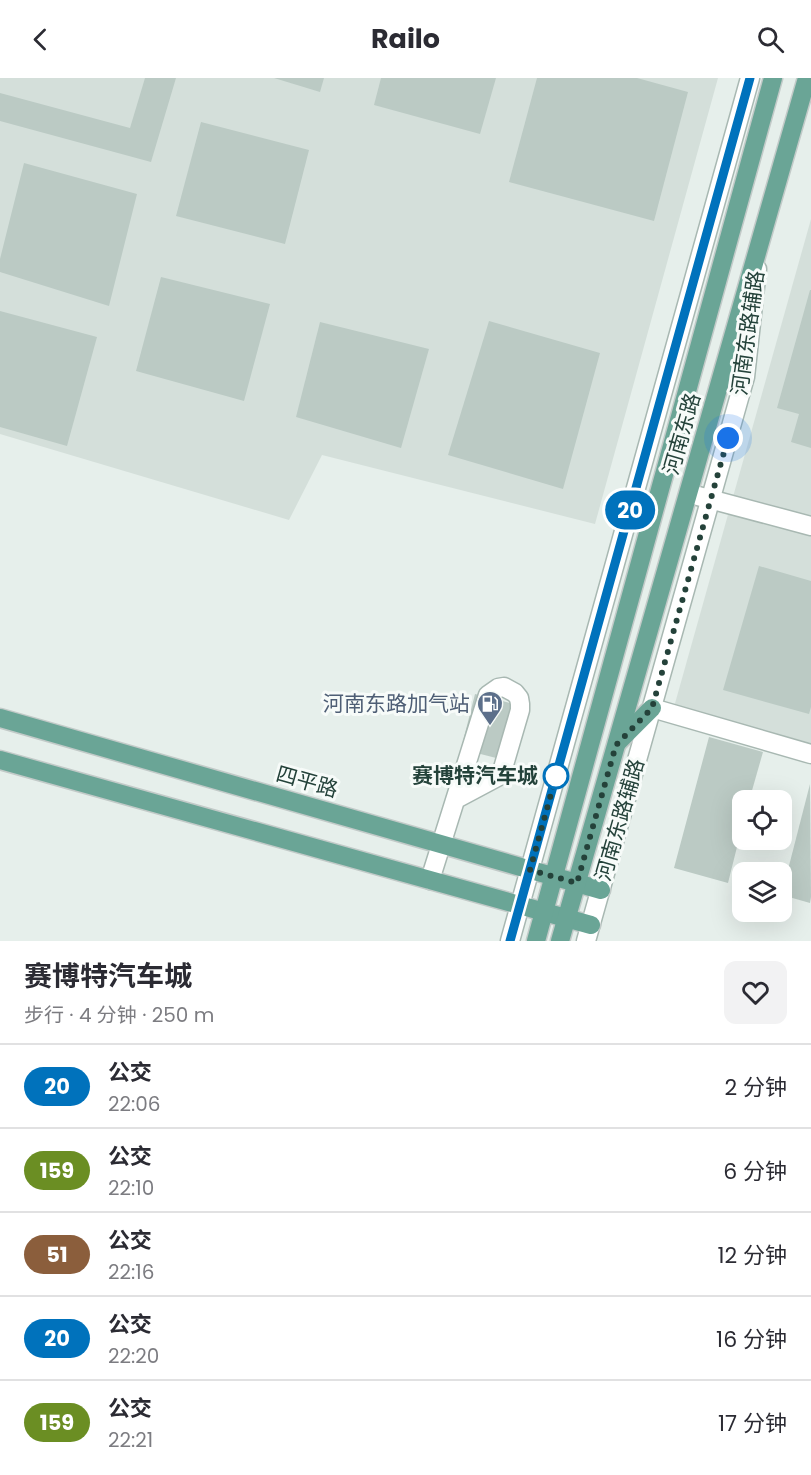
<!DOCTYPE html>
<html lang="zh">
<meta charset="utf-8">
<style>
body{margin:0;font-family:Poppins,"Noto Sans SC",sans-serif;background:#f2f2f3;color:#2b2b33;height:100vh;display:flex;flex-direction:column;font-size:22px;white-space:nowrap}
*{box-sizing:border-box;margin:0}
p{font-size:20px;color:#7c7c81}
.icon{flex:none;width:33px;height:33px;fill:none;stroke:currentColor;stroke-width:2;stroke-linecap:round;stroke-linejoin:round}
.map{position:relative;height:863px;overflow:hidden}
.side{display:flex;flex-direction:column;background:#fff;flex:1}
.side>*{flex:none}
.badge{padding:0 12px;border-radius:20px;font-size:21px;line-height:39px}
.controls{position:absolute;left:732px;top:712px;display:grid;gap:12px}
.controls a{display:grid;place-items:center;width:60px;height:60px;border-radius:12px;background:#fff;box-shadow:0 6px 24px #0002;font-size:30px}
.you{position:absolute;width:30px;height:30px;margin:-15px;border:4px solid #fff;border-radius:50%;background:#1a73e8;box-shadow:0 0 0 9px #1a73e833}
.map>.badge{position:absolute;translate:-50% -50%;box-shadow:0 0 0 3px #fff}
.round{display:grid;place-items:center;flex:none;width:63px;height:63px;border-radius:12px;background:#f2f2f3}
.overview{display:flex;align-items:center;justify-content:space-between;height:102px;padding:0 24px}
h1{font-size:28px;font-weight:700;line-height:45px}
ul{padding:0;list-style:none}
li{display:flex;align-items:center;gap:18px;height:84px;padding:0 24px;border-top:2px solid #e1e1e2}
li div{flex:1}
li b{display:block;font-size:22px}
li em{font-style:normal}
li .badge{min-width:66px;font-weight:700;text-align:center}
header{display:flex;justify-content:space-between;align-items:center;height:78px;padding:0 24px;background:#fff;font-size:27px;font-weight:700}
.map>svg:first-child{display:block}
.built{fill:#d4dfda}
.building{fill:#bbcac4}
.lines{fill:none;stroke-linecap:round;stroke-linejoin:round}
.minor-casing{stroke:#a8b8b2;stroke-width:21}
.major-casing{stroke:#c2cac8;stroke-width:21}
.minor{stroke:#fff;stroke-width:18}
.major{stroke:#6aa596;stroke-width:18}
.line-casing{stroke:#fff;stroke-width:14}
.line{stroke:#0072bc;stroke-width:9}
.walk{stroke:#24423a;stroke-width:6;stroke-dasharray:0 10.8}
.stop-dot{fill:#fff;stroke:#0072bc;stroke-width:3}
.labels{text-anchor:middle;stroke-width:6;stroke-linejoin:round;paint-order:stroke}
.street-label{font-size:21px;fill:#24423a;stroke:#f7fbf9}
.service-label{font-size:21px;fill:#4e5e75;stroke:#f7fbf9;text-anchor:end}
.stop-label{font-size:21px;font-weight:bold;fill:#24423a;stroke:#f7fbf9;text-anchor:end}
</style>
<header><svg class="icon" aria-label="back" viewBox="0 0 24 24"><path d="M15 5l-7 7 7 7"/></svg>Railo<svg class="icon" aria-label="search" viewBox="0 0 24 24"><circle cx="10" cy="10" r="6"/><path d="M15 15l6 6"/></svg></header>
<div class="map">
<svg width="811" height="863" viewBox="0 0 811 863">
<rect width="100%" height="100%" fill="#e6efeb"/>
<g class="built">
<polygon points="0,0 718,0 595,446 322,377 289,442 0,356"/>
<polygon points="811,141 811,665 674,629"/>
</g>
<g class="building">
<polygon points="145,0 176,0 151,84 0,43 0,15 130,50"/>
<polygon points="274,0 324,0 320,14"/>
<polygon points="381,0 496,0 480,56 374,27"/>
<polygon points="537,0 637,0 688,14 654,143 509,104"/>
<polygon points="201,44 309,72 285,166 176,138"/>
<polygon points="24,85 137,116 109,228 0,194 0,181"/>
<polygon points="161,199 270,226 244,323 136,293"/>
<polygon points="810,212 811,212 811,370 791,364 799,336 777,330"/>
<polygon points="0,233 97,259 67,368 0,349"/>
<polygon points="489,243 600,275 563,411 448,377"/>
<polygon points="320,244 429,271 401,370 296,339"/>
<polygon points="759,488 811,503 811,629 809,636 723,612"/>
<polygon points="475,616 518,627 504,682 461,671"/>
<polygon points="709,659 763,674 749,723 742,723 742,749 728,805 674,790"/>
<polygon points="810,706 811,819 810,825 782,817 782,815"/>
</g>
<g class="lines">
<defs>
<g id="minor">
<polyline points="698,418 811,448"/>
<polyline points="652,630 811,676"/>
<polyline points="430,802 488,617 498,610 504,609 515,615 519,620 520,626 520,632 501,697 456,721"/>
<polyline points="510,863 750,0"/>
<polyline points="586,863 745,299 757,191"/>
</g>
<g id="major">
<polyline points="0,640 601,812"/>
<polyline points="617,665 652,630"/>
<polyline points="0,682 591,847"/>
<polyline points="536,863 773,0"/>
<polyline points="560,863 807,0"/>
</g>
</defs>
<use href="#minor" class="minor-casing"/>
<use href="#major" class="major-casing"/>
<use href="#minor" class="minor"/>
<use href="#major" class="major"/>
</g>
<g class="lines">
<defs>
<polyline id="line" points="510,863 750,0"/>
</defs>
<use href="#line" class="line-casing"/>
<use href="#line" class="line"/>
<polyline class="walk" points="556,698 530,792 577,805 616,667 652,630 728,360"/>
</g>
<defs>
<symbol id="fuel-pin" viewBox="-11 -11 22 30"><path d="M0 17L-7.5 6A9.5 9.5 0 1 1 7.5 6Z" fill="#5c6f8a" stroke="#f7fbf9"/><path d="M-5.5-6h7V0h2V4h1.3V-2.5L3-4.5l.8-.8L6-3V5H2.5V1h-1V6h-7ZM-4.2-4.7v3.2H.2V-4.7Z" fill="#fff"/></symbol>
</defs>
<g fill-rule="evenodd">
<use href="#fuel-pin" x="475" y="611" width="30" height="40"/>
</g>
<circle class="stop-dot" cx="556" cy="698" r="12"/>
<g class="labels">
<g class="street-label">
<text transform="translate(748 255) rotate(-82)" y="7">河南东路辅路</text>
<text transform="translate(682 356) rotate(-74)" y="7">河南东路</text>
<text transform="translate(307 704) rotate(16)" y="7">四平路</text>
<text transform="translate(620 742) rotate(-74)" y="7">河南东路辅路</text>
</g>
<g class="service-label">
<text x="470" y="633">河南东路加气站</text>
</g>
<g class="stop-label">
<text x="538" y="705">赛博特汽车城</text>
</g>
</g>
</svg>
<div class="controls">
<a><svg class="icon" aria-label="locate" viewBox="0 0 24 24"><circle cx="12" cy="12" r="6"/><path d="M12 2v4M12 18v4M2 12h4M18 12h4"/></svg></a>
<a><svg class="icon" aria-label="layers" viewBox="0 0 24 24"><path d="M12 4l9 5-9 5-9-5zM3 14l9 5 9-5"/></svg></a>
</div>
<div class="you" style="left:728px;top:360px"></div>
<b class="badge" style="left:630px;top:432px;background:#0072bc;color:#fff">20</b>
</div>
<section class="side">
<div class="overview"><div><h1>赛博特汽车城</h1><p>步行 · 4 分钟 · 250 m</p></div><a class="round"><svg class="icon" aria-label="heart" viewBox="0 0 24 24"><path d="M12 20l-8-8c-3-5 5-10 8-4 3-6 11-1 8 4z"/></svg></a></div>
<ul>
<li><span class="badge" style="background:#0072bc;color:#fff">20</span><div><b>公交</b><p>22:06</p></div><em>2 分钟</em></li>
<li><span class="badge" style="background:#6b8e23;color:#fff">159</span><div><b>公交</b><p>22:10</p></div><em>6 分钟</em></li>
<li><span class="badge" style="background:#8b5e3c;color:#fff">51</span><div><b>公交</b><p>22:16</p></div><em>12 分钟</em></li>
<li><span class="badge" style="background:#0072bc;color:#fff">20</span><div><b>公交</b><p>22:20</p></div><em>16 分钟</em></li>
<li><span class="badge" style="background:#6b8e23;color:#fff">159</span><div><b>公交</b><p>22:21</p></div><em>17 分钟</em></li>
</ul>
</section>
